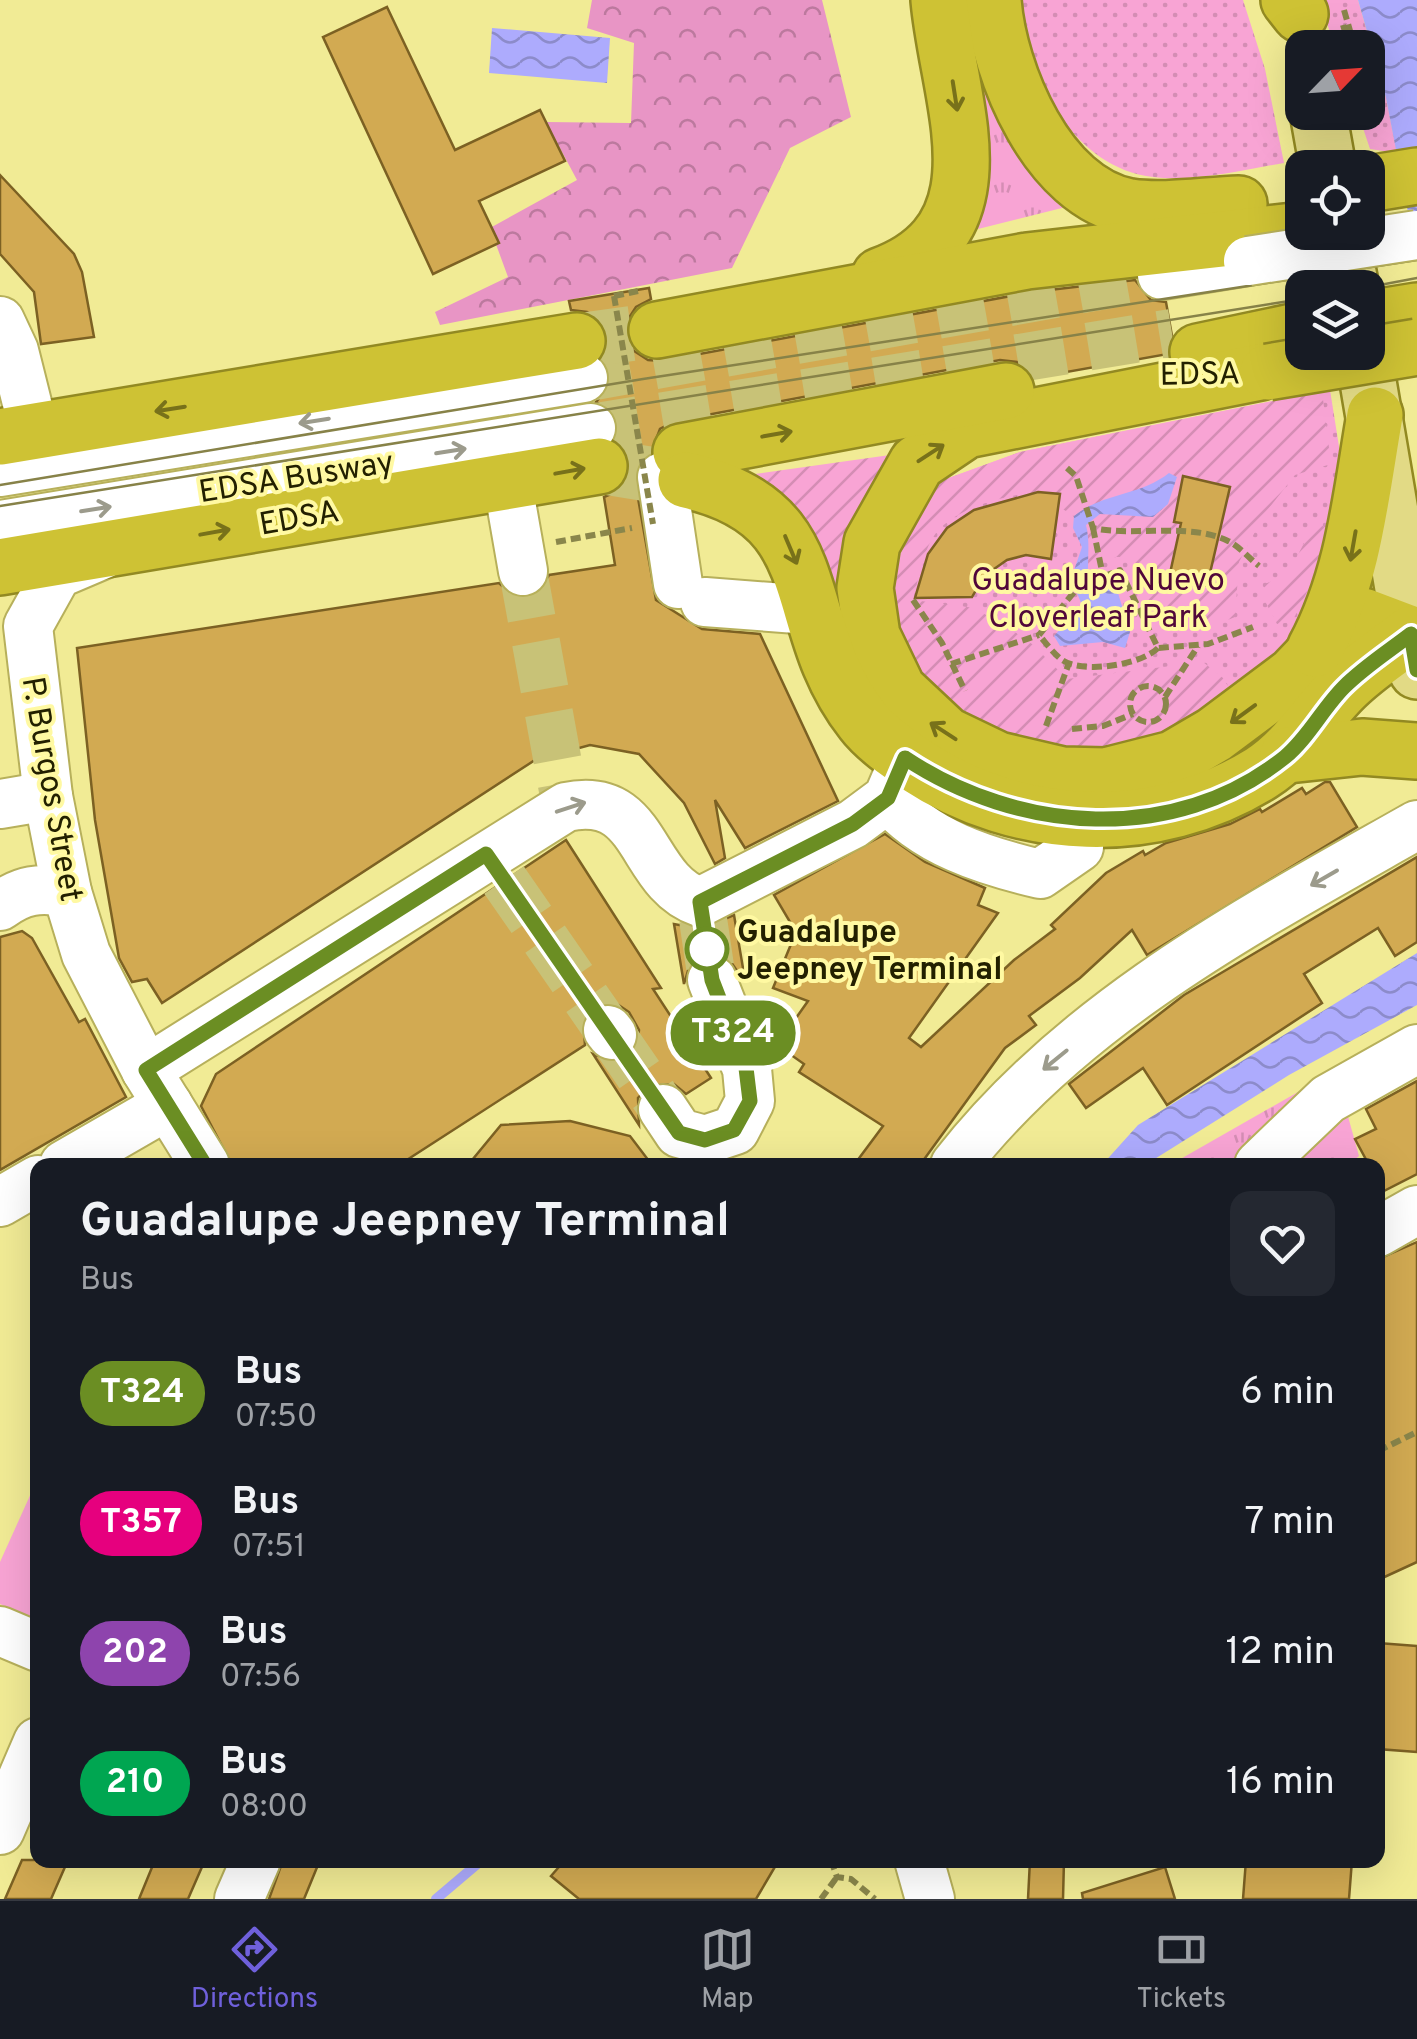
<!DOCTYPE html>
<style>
body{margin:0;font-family:Overpass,sans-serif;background:#242831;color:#f1f3f6;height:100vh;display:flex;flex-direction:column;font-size:38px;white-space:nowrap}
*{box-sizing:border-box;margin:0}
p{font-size:32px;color:#9ea1a6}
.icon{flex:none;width:55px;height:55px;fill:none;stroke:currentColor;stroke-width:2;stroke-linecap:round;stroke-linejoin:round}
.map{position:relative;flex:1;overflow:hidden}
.drawer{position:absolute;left:30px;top:1158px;width:1355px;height:710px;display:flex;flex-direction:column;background:#171b24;border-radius:20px;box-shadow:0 10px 40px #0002}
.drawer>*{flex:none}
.badge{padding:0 20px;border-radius:32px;font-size:35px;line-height:65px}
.needle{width:65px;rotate:65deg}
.tools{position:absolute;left:1285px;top:30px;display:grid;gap:20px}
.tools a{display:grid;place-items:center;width:100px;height:100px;border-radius:20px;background:#171b24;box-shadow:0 10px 40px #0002;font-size:50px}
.map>.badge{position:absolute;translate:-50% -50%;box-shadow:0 0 0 5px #fff}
.round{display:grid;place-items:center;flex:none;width:105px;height:105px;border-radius:20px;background:#242831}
.headline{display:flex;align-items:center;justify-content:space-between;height:170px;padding:0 50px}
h1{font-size:48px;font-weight:700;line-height:75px}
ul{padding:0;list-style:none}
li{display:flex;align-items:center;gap:30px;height:130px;padding:0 50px}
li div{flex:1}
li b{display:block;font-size:38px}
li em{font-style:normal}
li .badge{min-width:110px;font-weight:700;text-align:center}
.menu{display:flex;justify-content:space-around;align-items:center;height:140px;border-top:2px solid #363941;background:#171b24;font-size:28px;color:#9ea1a6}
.menu a{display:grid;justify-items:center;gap:5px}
.menu .current{color:#6f60db}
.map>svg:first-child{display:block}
.grass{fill:url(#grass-tufts)}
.forest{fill:url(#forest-crowns)}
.park{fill:url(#park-dots)}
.garden{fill:url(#garden-furrows)}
.pitch{fill:#f8a4d4}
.water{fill:url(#water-waves)}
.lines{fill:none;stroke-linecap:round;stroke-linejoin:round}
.stream{stroke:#adabfd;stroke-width:10}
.building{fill:#d2aa52;stroke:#7c6123;stroke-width:2.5}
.minor-tunnel{stroke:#c8c277;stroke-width:48;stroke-dasharray:48 24;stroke-linecap:butt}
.highway-tunnel{stroke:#c8c277;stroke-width:55;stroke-dasharray:55 28;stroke-linecap:butt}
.minor-casing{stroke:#b7b05b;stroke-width:52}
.major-casing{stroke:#928922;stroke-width:60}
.highway-casing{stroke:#928922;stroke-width:60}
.path{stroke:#8a864b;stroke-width:6;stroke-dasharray:10 5;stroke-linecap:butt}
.minor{stroke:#fff;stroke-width:48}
.major{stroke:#e2da85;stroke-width:55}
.highway{stroke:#cec234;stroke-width:55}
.tram{stroke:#878248;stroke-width:2.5}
.minor-bridge-casing{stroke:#b7b05b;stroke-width:52;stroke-linecap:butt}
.highway-bridge-casing{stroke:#928922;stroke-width:60;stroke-linecap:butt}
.path-bridge{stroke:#8a864b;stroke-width:6;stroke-dasharray:10 5;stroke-linecap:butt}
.minor-bridge{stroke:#fff;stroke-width:48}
.highway-bridge{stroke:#cec234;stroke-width:55}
.oneway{stroke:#78711a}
.oneway2{stroke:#9c9b8c}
.line-casing{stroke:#fff;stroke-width:22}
.line{stroke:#6b8e23;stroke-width:15}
.stop-dot{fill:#fff;stroke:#6b8e23;stroke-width:5}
.labels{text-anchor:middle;stroke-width:8;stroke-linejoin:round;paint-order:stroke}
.street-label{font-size:32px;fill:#232000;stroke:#fff9a2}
.park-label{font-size:32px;fill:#51073a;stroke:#fff9a2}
.stop-label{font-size:32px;font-weight:bold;fill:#232000;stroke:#fff9a2;text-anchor:start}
</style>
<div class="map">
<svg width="1417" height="1899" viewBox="0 0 1417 1899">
<defs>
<pattern id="grass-tufts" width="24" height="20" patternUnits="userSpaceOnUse" patternTransform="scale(2.5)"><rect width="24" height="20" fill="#f8a4d4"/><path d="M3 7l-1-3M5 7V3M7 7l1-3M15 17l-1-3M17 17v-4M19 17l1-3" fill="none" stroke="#d48db4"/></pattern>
<pattern id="forest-crowns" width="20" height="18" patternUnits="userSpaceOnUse" patternTransform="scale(2.5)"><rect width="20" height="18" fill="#e895c5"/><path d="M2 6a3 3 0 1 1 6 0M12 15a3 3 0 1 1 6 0" fill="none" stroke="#bc799e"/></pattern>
<pattern id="park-dots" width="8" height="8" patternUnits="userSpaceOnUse" patternTransform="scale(2.5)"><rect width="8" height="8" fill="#f8a4d4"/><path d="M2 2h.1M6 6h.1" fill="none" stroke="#d48db4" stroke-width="1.8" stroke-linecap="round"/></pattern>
<pattern id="garden-furrows" width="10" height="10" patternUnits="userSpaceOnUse" patternTransform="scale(2.5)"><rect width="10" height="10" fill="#f8a4d4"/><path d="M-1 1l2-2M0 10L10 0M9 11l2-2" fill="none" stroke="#d48db4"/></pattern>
<pattern id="water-waves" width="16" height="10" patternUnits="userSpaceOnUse" patternTransform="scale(2.5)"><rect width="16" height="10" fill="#adabfd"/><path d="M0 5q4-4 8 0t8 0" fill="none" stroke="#8c8bca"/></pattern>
</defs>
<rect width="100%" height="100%" fill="#f1eb95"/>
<g class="grass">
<polygon points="970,0 1078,204 974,230 977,207"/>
<polygon points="1417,1024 1417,1065 1344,1102 1359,1156 1348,1165 1170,1165"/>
</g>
<polygon class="forest" points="592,0 822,0 851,117 790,148 732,268 440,325 435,312 508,277 490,228 577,180 546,122 631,123 634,43 587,28"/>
<g class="park">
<path d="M1021,0H1243L1265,69L1284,163C1240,170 1191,184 1146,176C1069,162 1025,72 1021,0Z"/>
<polygon points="1319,0 1358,0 1386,98 1397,153 1370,149 1358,113 1368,112 1368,48 1335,47"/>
<polygon points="1330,390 1341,459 1335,542 1288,647 1182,733 898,641 927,486 1020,452"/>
</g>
<g class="garden">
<path d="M1322,391L1331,464L1295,475L1265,513L1239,562L1235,617C1212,628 1196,621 1172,629L1154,615L1133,557H1106L1086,573L1074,516L1061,508L1051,517L1023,508L1022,494C994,499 948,511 932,539C922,556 918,581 913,600L975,608L1032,644L1067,679L1203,662L1223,678L1232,693L1182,733L1063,759L943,707L898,641L889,568L927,486L1020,452Z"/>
<path d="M897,454C826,527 830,649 902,721C958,776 1049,805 1126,790C1222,772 1268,708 1339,652L1348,650L1351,658C1334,682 1307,701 1284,720C1186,799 1091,833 971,778C928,758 894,733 867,693C852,671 848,647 843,622C828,560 806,506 748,475Z"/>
<polygon points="1316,520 1328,531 1314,578 1292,622 1277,624 1265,601 1265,584 1288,574"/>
</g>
<polygon class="pitch" points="37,1480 37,1622 0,1604 0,1562"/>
<g class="water">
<polygon points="1358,0 1417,0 1417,259 1386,98"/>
<polygon points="492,28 610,38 607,83 489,73"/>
<path d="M1169,473L1177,477L1168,504L1153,517L1100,514L1086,525C1092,549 1084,572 1091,595L1108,588L1118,593L1130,632L1125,648L1103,642L1060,646L1054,636L1082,605L1071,579L1082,547L1073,528L1074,516C1102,493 1140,496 1169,473Z"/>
<polygon points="1417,953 1417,1005 1289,1075 1145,1165 1102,1165 1138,1125"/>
</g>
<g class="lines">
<polyline class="stream" points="436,1899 482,1860"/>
</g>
<g class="building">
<polygon points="387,7 455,150 540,110 565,161 479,201 499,243 433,274 323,37"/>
<polygon points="0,175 74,254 82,272 94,337 41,344 34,292 0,254"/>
<polygon points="1135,280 1151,300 1166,302 1172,336 1168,354 1033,378 1017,362 1000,360 675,421 660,429 651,453 637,466 635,481 656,600 702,629 760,634 838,801 745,848 715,800 725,858 715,864 684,803 639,754 590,745 535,760 162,1003 147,979 132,982 119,958 95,820 77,648 499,583 513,596 527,598 541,591 549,575 615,565 604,497 618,491 628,478 630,460 615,440 618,425 613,411 596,402 609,387 610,373 602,359 608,335 600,320 587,312 571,310 569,301 649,288 651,299 636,307 627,321 626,335 634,351 648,360 662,361 1032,292"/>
<polygon points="1183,476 1230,487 1207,586 1169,578 1181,523 1174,522"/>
<polygon points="1038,492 1060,494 1051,559 1026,555 1007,560 984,576 972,597 915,598 928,554 947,528 974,510"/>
<polygon points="1325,782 1330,782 1357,827 1147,955 1132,930 1080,978 1029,1016 1036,1025 1005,1048 920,1165 854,1165 883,1126 799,1072 804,1064 777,1045 808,1001 773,988 796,932 774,895 885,834 925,862 985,888 978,905 998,913 909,1038 921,1047 1014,960 1055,929 1051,925 1106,873 1143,851 1145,855 1166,843 1230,824 1260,809 1262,812 1302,788 1306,794"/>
<polygon points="566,840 661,988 653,989 711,1078 686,1094 674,1084 649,1086 638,1098 639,1125 593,1054 615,1062 628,1057 637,1046 639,1030 629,1012 617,1004 603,1003 583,1019 585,1045 399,1165 232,1165 201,1106 216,1074"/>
<polygon points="1417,857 1417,942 1395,956 1378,928 1304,974 1322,1003 1167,1105 1143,1068 1086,1108 1069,1084 1184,995"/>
<polygon points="734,915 744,974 740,975 728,958 703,954 690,964 684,984 674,924 701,929"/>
<polygon points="22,931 32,938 79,1022 85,1019 126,1097 0,1170 0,937"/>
<polygon points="1417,1081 1417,1174 1378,1194 1378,1165 1369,1165 1355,1139 1376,1129 1366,1109"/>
<polygon points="570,1121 630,1136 652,1165 468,1165 501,1125"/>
<polygon points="1417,1242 1417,1562 1378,1580 1378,1259"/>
<polygon points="1378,1643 1417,1646 1417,1752 1378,1749"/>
<polygon points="22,1860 68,1860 51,1899 5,1899"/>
<polygon points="155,1860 205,1860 188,1899 139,1899"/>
<polygon points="283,1860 320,1860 304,1899 269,1899"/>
<polygon points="565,1860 779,1860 756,1899 579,1899 551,1876"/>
<polygon points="1030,1860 1064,1860 1063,1899 1028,1899"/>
<polygon points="1246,1860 1352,1860 1349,1899 1243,1899"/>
<polygon points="1165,1867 1175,1899 1083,1899 1082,1893"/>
</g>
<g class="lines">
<g class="minor-tunnel">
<polyline points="583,378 1162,275"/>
<polyline points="591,428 1172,333"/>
<polyline points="523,571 566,807"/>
<polyline points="504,880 608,1030"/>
<polyline points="703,919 712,980"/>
<polyline points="612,1035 663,1109"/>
</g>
<g class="highway-tunnel">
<polyline points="577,341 657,330"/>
<polyline points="599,466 686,480"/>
</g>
<defs>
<g id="minor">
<polyline points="1162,275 1248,261"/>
<polyline points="0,321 14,351 34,431"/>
<polyline points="0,472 583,378"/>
<polyline points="662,477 678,584"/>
<polyline points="512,508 523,571"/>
<polyline points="0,525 591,428"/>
<polyline points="104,554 57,574 28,626 48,796 67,892 86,954 146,1070 205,1165"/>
<polyline points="705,602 810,610"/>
<path d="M888,798C924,842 985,861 1040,874L1079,847"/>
<polyline points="0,804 48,796"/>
<path d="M0,906C23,889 39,888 67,892"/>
<polyline points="608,1030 612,1035"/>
<path d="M146,1070L566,807C649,789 638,881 700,902L853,824L888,798L905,758"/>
<polyline points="663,1109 679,1133 705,1140 735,1130 750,1101 747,1069 712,980"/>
<polyline points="64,1165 168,1105"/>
<path d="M955,1165C1075,1011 1251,919 1417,825"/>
<polyline points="1259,1165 1328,1099 1417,1049"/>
<polyline points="0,1202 38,1180"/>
<polyline points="1378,1232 1417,1210"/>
<polyline points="0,1631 38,1647"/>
<polyline points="0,1830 38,1742"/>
<polyline points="919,1860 930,1899"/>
<polyline points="239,1899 256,1860"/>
</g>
<g id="major">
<polyline points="1318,112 1328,168"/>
<polyline points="1340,232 1351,288"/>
<polyline points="1363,352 1417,671"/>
</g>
<g id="highway">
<path d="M993,0C998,72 1048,193 1130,207C1164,212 1205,205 1239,204"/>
<polyline points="1289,0 1300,14"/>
<polyline points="1368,184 1417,176"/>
<path d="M880,276C1009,229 948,101 939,0"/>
<polyline points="1368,319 1417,311"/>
<polyline points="657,330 1027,261 1302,230"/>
<polyline points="1198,352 1302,330"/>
<polyline points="1260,372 966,430 917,463 872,543 865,588 872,636 898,690 946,735 998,760 1062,775 1106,776 1173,759 1214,735 1294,675 1338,629 1363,616 1411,634"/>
<polyline points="0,437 577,341"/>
<polyline points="681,452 1006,391"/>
<path d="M686,480C837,514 784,621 863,721C876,738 898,753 916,765C1019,833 1155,839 1261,773C1297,750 1315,715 1345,686C1364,667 1389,651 1411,634"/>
<polyline points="0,567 599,466"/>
<path d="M1315,649C1354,576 1361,496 1375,415"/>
<polyline points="1288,755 1362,747 1417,751"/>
</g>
</defs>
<use href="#minor" class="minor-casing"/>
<use href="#major" class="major-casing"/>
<use href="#highway" class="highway-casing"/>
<g class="path">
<polyline points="1344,10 1355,48"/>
<polyline points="1343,25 1350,48"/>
<polyline points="1368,92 1377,125"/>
<polyline points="614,296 638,291"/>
<path d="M1067,468L1076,476L1093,528C1135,537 1189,522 1228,541C1239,546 1250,559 1259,566"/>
<polyline points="1093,528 1103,576"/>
<polyline points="556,542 632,528"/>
<polyline points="913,600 942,643 965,691"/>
<path d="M1158,648C1141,665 1083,674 1062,660C1054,654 1046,643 1039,635L1079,586L1120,570L1158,648L1208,644L1253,627"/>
<polyline points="951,664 1039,635"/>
<circle cx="1148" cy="704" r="18"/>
<polyline points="1165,697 1198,646"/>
<polyline points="1046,726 1069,663"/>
<polyline points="1072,729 1103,726 1133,714"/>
<polyline points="1378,1451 1417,1432"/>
<polyline points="831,1860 837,1877 851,1879 875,1899"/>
<polyline points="821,1899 837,1877"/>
</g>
<use href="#minor" class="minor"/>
<use href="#major" class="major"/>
<use href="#highway" class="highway"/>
<g class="tram">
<polyline points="1364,288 1417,278"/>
<polyline points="0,485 643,379 1417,260"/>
<polyline points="0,506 1302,299"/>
</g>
<defs>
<polyline id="minor-bridge" points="1248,261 1417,235"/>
<polyline id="highway-bridge" points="1268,372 1417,347"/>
</defs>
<use href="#minor-bridge" class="minor-bridge-casing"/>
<use href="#highway-bridge" class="highway-bridge-casing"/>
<polyline class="path-bridge" points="614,296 653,524"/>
<use href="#minor-bridge" class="minor-bridge"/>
<use href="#highway-bridge" class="highway-bridge"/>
</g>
<defs><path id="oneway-shaft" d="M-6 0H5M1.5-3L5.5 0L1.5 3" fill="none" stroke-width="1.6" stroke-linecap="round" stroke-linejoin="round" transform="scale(2.5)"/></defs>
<g class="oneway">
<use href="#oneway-shaft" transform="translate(955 96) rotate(81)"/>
<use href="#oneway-shaft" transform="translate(170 409) rotate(171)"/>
<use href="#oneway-shaft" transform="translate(777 434) rotate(-10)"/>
<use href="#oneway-shaft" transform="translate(931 453) rotate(-33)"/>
<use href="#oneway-shaft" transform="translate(570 471) rotate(-10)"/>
<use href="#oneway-shaft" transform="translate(215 532) rotate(-10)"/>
<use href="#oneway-shaft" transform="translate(1353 546) rotate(100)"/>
<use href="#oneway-shaft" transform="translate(791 550) rotate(67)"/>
<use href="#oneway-shaft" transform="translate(1243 714) rotate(144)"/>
<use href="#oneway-shaft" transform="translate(943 731) rotate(-147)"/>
</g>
<g class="oneway2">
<use href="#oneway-shaft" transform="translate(314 421) rotate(171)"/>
<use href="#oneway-shaft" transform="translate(451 451) rotate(-9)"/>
<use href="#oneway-shaft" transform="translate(96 509) rotate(-9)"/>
<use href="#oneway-shaft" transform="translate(571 807) rotate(-18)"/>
<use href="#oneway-shaft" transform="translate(1324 878) rotate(150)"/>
<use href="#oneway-shaft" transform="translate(1055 1060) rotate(141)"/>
</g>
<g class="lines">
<defs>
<path id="line" d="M205,1165L146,1070L486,854L679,1133L705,1140L734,1130L750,1101L746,1068L712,980L700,902L853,824L888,798L905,758C1018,833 1174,846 1285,757C1308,738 1323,708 1344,687C1364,667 1389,651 1411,634L1417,670"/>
</defs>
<use href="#line" class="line-casing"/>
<use href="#line" class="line"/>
</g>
<circle class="stop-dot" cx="707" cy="949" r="20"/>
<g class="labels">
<g class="street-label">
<text transform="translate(1200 373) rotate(-1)" y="11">EDSA</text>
<text transform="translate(296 476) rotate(-9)" y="11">EDSA Busway</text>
<text transform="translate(299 517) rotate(-10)" y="11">EDSA</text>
<text transform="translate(53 789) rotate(80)" y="11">P. Burgos Street</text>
</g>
<g class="park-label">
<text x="1098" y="590">Guadalupe Nuevo<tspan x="1098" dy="37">Cloverleaf Park</tspan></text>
</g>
<g class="stop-label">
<text x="737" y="942">Guadalupe<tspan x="737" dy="37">Jeepney Terminal</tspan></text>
</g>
</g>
</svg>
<div class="tools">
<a><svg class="needle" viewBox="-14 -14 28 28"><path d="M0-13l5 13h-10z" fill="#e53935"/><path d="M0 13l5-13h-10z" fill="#9ea1a6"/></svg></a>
<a><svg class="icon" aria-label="locate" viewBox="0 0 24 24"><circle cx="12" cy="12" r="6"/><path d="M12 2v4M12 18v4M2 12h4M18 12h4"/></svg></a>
<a><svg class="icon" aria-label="layers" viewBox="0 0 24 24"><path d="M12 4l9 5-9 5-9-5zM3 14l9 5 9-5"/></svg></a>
</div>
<b class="badge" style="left:733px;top:1033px;background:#6b8e23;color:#fff">T324</b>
<section class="drawer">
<div class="headline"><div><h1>Guadalupe Jeepney Terminal</h1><p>Bus</p></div><a class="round"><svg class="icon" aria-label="heart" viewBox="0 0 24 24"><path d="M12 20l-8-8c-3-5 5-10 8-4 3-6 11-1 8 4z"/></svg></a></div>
<ul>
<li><span class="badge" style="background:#6b8e23;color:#fff">T324</span><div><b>Bus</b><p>07:50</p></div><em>6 min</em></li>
<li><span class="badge" style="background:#e6007e;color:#fff">T357</span><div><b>Bus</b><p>07:51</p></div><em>7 min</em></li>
<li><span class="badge" style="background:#8e44ad;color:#fff">202</span><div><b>Bus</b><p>07:56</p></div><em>12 min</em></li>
<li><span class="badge" style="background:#00a651;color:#fff">210</span><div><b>Bus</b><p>08:00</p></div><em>16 min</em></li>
</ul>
</section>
</div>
<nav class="menu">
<a class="current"><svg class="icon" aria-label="directions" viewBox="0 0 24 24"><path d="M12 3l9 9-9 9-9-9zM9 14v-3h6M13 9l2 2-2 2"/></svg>Directions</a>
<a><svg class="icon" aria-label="map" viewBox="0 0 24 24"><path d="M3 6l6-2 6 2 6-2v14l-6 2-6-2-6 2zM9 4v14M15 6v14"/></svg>Map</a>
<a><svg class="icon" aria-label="tickets" viewBox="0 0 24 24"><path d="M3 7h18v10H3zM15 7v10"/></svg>Tickets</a>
</nav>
